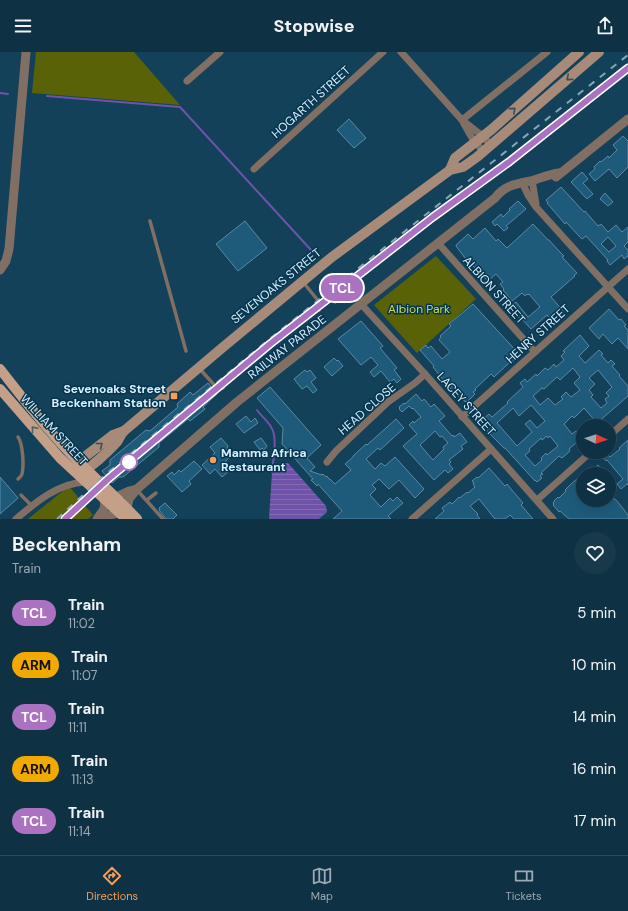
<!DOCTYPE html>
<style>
body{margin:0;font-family:"DM Sans",sans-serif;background:#17394a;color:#f1f3f6;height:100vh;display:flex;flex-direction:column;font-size:15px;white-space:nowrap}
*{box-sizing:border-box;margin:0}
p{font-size:13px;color:#9ba9b2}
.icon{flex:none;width:22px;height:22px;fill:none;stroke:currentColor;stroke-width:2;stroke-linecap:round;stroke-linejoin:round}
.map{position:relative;height:467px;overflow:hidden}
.sheet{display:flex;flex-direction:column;background:#0e3143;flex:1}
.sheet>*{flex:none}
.badge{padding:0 8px;border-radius:13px;font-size:14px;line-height:26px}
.needle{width:26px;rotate:93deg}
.tools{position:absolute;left:576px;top:367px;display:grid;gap:8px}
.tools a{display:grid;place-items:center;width:40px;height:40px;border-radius:50%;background:#0e3143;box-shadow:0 4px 16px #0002,0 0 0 1px #2e4c5c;font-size:20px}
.map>.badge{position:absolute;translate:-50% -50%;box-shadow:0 0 0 2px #fff}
.round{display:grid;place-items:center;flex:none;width:42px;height:42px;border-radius:21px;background:#17394a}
.headline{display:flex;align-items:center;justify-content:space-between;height:68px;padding:0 12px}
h1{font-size:19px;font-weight:700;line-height:30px}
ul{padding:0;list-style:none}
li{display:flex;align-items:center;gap:12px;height:52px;padding:0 12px}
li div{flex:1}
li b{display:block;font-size:15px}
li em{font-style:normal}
li .badge{min-width:44px;font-weight:700;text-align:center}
header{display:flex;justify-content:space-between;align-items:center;height:52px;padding:0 12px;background:#0e3143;font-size:18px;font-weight:700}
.menu{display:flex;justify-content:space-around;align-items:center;height:56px;border-top:1px solid #2e4c5c;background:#0e3143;font-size:11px;color:#9ba9b2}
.menu a{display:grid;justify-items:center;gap:2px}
.menu .selected{color:#fd9d54}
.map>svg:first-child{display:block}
.green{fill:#5a6208}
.water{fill:url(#water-rules)}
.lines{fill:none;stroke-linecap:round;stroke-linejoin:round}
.stream{stroke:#6e53a9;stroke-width:2}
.building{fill:#1e5b7b;stroke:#5c89a4;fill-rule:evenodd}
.service{stroke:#816f63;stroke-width:3.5}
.minor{stroke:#816f63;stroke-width:7}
.tertiary{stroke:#816f63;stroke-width:9}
.secondary{stroke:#a78b78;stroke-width:10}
.primary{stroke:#c4a088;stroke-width:10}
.rail{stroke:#86a6b9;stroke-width:2;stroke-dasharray:7 7;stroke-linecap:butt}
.oneway{stroke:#36505b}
.oneway2{stroke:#516065}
.line-casing{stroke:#fff;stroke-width:9}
.line{stroke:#ab72c2;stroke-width:6}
.poi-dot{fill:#fd9d54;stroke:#05364e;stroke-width:1.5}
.stop-dot{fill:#fff;stroke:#ab72c2;stroke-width:2}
.labels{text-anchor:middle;stroke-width:3;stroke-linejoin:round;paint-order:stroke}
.street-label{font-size:12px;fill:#d8effe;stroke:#05364e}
.park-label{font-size:12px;fill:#ccdd4f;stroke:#05364e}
.poi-label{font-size:12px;font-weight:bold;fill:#d8effe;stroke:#05364e;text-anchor:end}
</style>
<header><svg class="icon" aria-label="menu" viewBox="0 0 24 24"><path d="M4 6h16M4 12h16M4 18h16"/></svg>Stopwise<svg class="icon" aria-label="share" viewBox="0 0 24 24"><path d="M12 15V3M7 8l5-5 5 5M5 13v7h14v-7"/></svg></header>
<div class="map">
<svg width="628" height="467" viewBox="0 0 628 467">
<defs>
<pattern id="water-rules" width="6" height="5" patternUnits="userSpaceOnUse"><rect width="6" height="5" fill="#6e53a9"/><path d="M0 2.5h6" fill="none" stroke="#826cb6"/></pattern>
</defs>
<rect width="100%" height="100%" fill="#134159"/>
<g class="green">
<polygon points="36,0 134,0 180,53 32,41"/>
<polygon points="436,204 476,247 417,301 374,253"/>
<polygon points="69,434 93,463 88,467 28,467"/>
</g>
<polygon class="water" points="281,411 288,411 326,454 327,460 319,467 269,467 272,420"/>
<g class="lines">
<g class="stream">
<polyline points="0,41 8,42"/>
<polyline points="47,44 180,55 311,198"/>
<path d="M331,229C329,241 339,242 335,251"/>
<polyline points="336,245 339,246 342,246"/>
<path d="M257,358C261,364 268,369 271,375C278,385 273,408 272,420"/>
</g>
</g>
<g class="building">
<polygon points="349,67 366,86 354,96 337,78"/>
<polygon points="623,84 628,89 628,115 617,126 609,117 595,129 589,122 595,117 594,115 600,109 601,110 608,104 609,106 617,98 613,93"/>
<polygon points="582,120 588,127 583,131 593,142 587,147 571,130"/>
<path d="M561,135L584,160L585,159L598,174L601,172L608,180L616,173L622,180L628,175V190L624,194L628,198V204L624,207L622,203L610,213L607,209L608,208L586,184L582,187L579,184L566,170L565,172L547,151H548L546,148ZM608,185L616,194L609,200L601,192Z"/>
<polygon points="605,141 613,150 608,154 600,147"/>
<polygon points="518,149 526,157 506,174 508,176 504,179 497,172 495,174 492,170 501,162 503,165 510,158 509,157"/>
<polygon points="245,169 267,196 238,219 216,192"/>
<polygon points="533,172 548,188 549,188 558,198 564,204 562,205 577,221 574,223 575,224 551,245 564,260 561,263 562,265 557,269 555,268 553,270 547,263 531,277 522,267 521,268 510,255 516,250 528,265 540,255 529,242 528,243 527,242 525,244 522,241 512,249 503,238 504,237 500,232 503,230 496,222 488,229 465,206 456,194 456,193 468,182 473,187 485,176 496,189 498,187 507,196"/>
<polygon points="473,252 519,302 518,303 519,304 511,311 510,310 494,325 491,322 475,337 476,338 473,340 475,342 467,350 466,349 465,350 463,347 462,348 448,334 433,315 434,314 420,298 426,293 428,296 431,294 442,307 450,300 439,288 441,285 440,284 451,274 449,272"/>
<polygon points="609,257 619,268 621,267 626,273 624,274 628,278 628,297 618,286 612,292 603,282 599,287 589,276"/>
<polygon points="361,269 383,294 380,296 397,316 394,318 401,327 397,331 394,327 390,330 381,319 374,325 370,320 378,313 371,305 361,313 338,287"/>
<path d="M580,283L589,294L579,304L585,311L599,298L603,302L601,303L608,311L611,308L615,312L612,314L620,323L619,324L628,334V344L597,371L584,356L574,366L572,364L564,372L572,382L576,379L582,386L569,397L570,399L562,406L559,404L541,421L543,422L540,424L542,426L537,430L535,428V429L505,396H504L489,381L481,372L482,371L481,369L489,362L492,365L508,351L507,350L523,335L520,331L525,327L527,330L536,322L537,324L545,316L548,318L554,312L556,315L564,308L561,304L565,300L563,299ZM573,316L580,325L574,331L580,338L571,345L566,340L561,345L563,347L555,353L548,346L540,353L533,344L542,336L544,337L557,325L560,328ZM598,318L612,335L606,341L609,344L605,347L607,351L601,356L591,345L593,343L589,338L595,332L589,326ZM531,353L545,369L537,376L530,368L525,372L532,380L517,394L497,371L513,356L519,364ZM547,384L548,386L550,384L558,394L547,403L546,401L541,406L542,408L535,414L525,403L530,399L529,397L541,386L542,388Z"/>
<polygon points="334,306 337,309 338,308 343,314 332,324 324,315"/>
<polygon points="305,318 307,320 310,318 316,326 311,330 317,338 313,341 307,334 302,337 294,327"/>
<polygon points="208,331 217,342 203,355 205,357 190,369 188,367 159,391 159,395 123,425 119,425 112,431 102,419 110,413 110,408 146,378 150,379 178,355 177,352 190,340 193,343"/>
<polygon points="270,335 321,393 307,406 315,415 310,419 322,423 323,422 326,425 327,424 329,427 330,427 335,432 351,418 345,412 353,405 353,404 366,392 367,393 396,367 404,376 380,398 378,396 366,407 375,417 381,411 385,414 395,405 424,437 415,446 399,428 389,437 379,427 372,433 376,437 370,443 380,454 381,455 390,446 393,449 397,445 403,451 388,464 391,467 333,467 342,459 318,432 317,434 311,428 313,427 282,392 283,376 257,346"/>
<path d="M416,342L422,349L424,347L431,355L434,352L445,364L439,369L452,384L453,383L454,385L460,381L467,390L461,394L463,397L449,408L451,410L449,412L453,417L448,421L445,418L434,428L403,394L417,382L409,373L413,369L414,371L421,365L413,356L412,357L409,354L402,360L399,357L400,356L399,355L404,351L405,352ZM435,379L440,385L442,384L448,391L443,395L444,397L433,408L420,393Z"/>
<polygon points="246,364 251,370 255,366 258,371 244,381 236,372"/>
<polygon points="221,386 228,394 227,398 232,403 222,413 228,420 222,425 215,417 210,422 202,413 215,401 210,395"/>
<polygon points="261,386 267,394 264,398 262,396 260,398 254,390"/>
<polygon points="628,388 628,433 627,432 621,437 617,432 623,427 607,408 606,409 602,405 606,401 610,405 620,397 619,396"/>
<polygon points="194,409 202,417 189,429 191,432 182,440 167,424 172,420 174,423 179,418 181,420"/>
<polygon points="598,413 606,422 588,422"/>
<polygon points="489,416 505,434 507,432 511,437 523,451 521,453 533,467 514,467 510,463 505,467 495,467 479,447 470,454 478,462 477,463 480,467 435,467 444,459 442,456 450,450 452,452 459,445 460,446 467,440 468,441 475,435 473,432 474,431 472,429 477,425 478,426"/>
<polygon points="583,422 583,448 592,448 593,450 596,448 609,448 609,442 617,449 628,463 628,467 569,467 560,459 559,460 553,453 554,452 553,451 554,450 554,449 558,445 559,446 566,439 565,438 571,432"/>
<polygon points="0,425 18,446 0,462"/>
<polygon points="165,451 177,463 173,467 166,467 159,458 160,458 159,456"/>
</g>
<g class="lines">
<g class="service">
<polyline points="150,169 186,299"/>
<polyline points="303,230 320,251 320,255 319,258"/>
<polyline points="199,316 216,335 219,337 223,336"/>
<path d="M18,385C23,392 24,413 22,422C21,425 20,425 18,427"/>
<polyline points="137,438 163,467"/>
<polyline points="21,443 32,454"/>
<polyline points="147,448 156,441"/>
</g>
<g class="minor">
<polyline points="401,0 462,68 476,79 483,84 491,94"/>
<polyline points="187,29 220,0"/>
<polyline points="462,68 547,0"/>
<polyline points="464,72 475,91 484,99"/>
<polyline points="254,117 383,0"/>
<polyline points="532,128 536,152"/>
<polyline points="522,130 528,143 536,155 628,257"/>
<polyline points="438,191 535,300"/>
<polyline points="361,252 425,322 553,467"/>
<polyline points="462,365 628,217"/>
<polyline points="609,384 628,367"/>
<polyline points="327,410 336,399 388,350 415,331 425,322"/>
<polyline points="537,448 591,400"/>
<path d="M16,467C36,450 58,431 86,430"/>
<polyline points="412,467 491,397"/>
</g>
<g class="tertiary">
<polyline points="556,125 628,67"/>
<polyline points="0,218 6,209 9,197 26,0"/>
<polyline points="116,445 129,439 137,437"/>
<path d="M127,456L129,447L137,437L237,350L495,146C505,133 516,132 531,129C541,126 550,122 559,121"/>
<path d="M97,467C103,458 106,458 104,446"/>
<polyline points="105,467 109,463 119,461"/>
</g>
<g class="secondary">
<polyline points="450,118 455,106 491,78 579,0"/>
<polyline points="75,416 78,410 113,383 124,379"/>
<path d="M79,421C91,416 108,400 117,390C119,387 121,382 124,379L222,296L332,205L450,118L463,115L477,105L599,0"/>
</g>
<g class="primary">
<path d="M0,317C22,345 44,374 69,400C91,423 115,443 137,467"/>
<polyline points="0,337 60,406 126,467"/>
</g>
<g class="rail">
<polyline points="365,218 433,165 509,110 628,16"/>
<polyline points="57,467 105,423 267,289 414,172 628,3"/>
</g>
</g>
<defs><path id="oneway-chevron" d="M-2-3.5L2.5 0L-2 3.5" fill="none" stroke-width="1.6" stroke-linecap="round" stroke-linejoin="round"/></defs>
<g class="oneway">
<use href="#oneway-chevron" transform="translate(569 26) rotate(139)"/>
<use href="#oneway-chevron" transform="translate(513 58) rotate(-41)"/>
<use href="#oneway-chevron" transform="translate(100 393) rotate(-38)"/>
</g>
<use class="oneway2" href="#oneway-chevron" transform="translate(34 377) rotate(-131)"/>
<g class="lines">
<defs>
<polyline id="line" points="65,467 108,427 270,292 433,165 509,110 628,16"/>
</defs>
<use href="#line" class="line-casing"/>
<use href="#line" class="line"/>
</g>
<g class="poi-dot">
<rect x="170" y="340" width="8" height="8" rx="2"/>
<circle cx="213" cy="408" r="4"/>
</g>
<circle class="stop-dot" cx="129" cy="410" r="8"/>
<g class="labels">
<g class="street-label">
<text transform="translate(311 50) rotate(-42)" y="4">HOGARTH STREET</text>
<text transform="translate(276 234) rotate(-39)" y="4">SEVENOAKS STREET</text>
<text transform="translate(494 238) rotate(48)" y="4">ALBION STREET</text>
<text transform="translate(538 282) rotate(-42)" y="4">HENRY STREET</text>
<text transform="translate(287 295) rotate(-38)" y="4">RAILWAY PARADE</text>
<text transform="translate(466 352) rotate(48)" y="4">LACEY STREET</text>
<text transform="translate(367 357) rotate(-41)" y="4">HEAD CLOSE</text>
<text transform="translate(54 378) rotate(47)" y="4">WILLIAM STREET</text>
</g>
<g class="park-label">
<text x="419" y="261">Albion Park</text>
</g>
<g class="poi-label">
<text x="166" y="341">Sevenoaks Street<tspan x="166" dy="14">Beckenham Station</tspan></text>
<text x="221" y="405" text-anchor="start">Mamma Africa<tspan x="221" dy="14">Restaurant</tspan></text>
</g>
</g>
</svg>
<div class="tools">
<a><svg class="needle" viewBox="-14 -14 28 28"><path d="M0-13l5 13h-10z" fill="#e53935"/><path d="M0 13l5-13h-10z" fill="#9ba9b2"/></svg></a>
<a><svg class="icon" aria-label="layers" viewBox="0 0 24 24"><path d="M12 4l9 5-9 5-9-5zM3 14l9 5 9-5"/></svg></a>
</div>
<b class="badge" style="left:342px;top:236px;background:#ab72c2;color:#fff">TCL</b>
</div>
<section class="sheet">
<div class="headline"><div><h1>Beckenham</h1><p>Train</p></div><a class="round"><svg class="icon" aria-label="heart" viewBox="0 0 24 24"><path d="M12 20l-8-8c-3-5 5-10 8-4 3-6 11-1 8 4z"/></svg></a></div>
<ul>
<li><span class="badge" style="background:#ab72c2;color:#fff">TCL</span><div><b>Train</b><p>11:02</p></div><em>5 min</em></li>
<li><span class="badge" style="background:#f2a900;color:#111">ARM</span><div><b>Train</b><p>11:07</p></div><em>10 min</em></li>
<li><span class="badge" style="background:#ab72c2;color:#fff">TCL</span><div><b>Train</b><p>11:11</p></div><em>14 min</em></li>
<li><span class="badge" style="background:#f2a900;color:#111">ARM</span><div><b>Train</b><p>11:13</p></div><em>16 min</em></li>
<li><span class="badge" style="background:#ab72c2;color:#fff">TCL</span><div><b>Train</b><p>11:14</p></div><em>17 min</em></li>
</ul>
</section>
<nav class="menu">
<a class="selected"><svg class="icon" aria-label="directions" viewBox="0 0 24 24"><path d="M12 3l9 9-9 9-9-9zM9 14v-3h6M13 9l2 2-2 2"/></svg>Directions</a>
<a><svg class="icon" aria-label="map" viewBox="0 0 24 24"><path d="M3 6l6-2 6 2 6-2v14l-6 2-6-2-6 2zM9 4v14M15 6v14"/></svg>Map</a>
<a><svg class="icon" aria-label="tickets" viewBox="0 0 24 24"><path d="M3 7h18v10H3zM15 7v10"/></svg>Tickets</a>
</nav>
